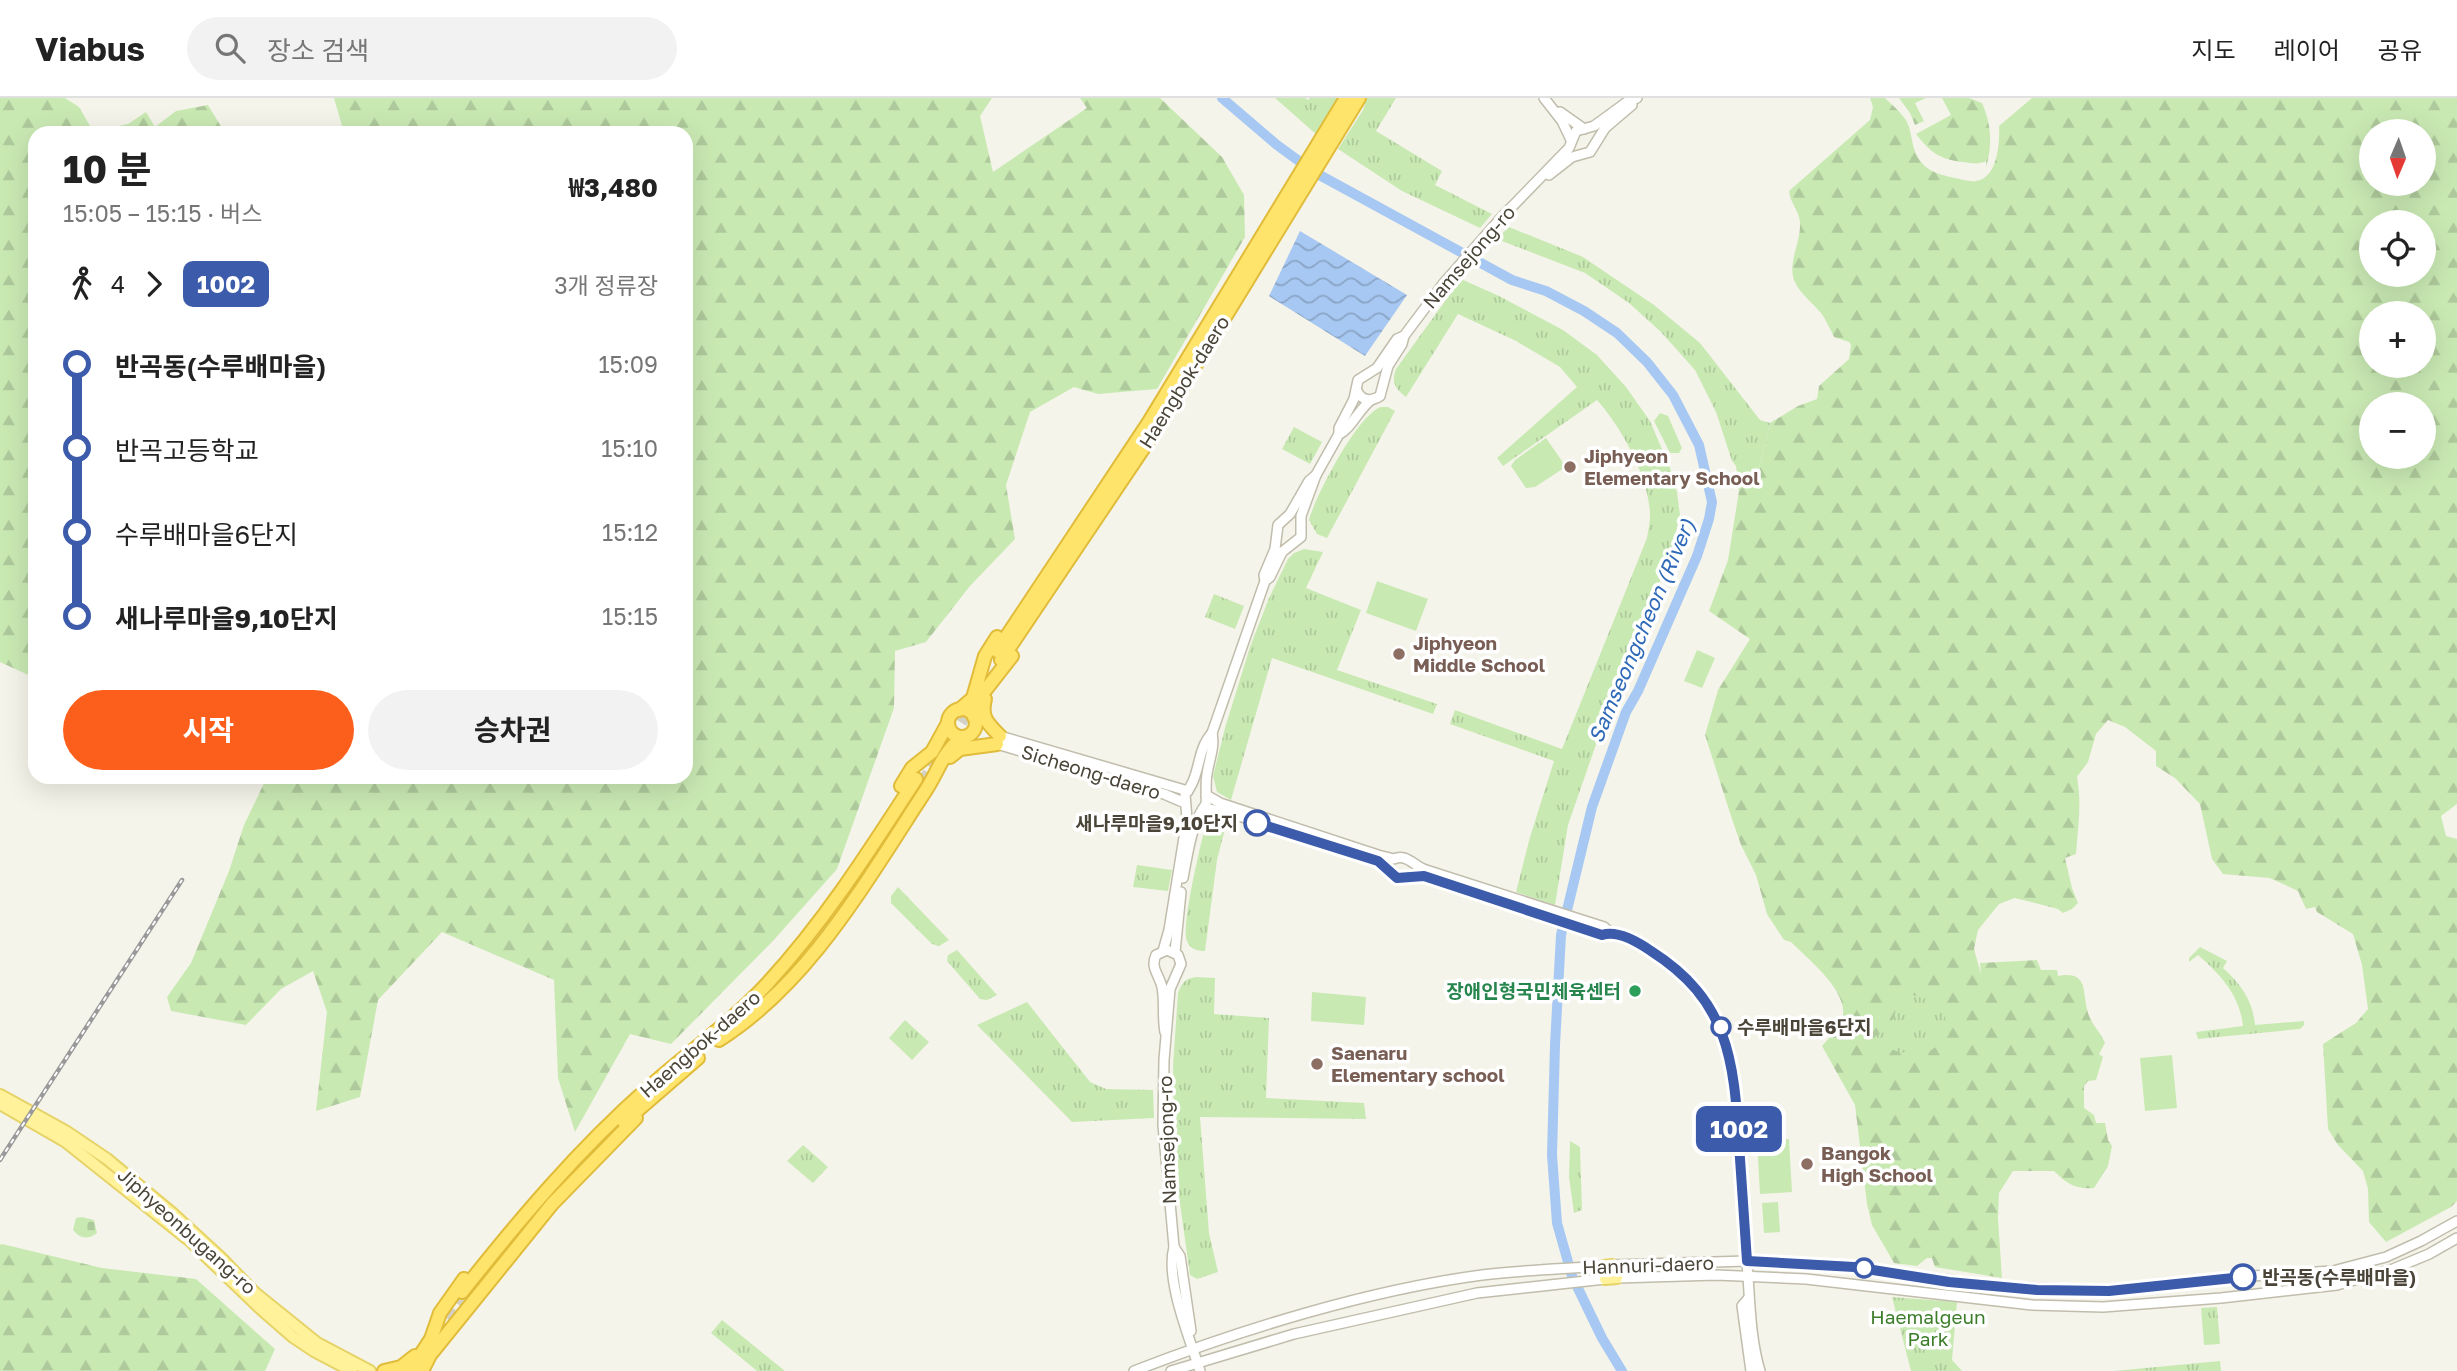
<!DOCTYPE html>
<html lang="ko">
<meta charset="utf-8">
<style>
body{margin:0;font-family:"Golos Text","Noto Sans KR",sans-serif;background:#f2f2f2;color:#222;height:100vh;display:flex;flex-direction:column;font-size:26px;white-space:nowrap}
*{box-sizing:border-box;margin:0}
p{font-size:23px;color:#767676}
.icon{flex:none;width:38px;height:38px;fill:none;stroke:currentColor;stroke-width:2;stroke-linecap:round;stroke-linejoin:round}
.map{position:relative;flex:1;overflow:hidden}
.drawer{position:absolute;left:28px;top:28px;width:665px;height:658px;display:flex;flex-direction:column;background:#fff;border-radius:21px;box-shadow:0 7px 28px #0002}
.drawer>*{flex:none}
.badge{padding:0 14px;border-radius:10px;font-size:24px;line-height:46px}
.needle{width:46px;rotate:182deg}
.fabs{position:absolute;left:2359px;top:21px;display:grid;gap:14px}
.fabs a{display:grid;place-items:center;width:77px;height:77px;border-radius:50%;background:#fff;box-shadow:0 7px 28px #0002;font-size:35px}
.map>.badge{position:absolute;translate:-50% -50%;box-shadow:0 0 0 4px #fff}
.legs{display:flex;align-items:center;gap:10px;height:77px;padding:0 35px;font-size:23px}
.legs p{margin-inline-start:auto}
.overview{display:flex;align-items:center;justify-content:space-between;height:119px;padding:0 35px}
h1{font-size:38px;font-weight:700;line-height:52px}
.cta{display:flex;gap:14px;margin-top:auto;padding:14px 35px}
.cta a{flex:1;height:80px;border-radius:42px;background:#fc5f1b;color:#fff;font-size:28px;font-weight:700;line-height:80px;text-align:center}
.cta a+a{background:#f2f2f2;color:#222}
ul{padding:0 35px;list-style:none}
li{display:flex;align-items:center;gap:24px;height:84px;font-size:26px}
li i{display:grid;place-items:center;width:10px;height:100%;margin:0 9px;background:currentColor}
li i::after{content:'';width:18px;height:18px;margin:-9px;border:5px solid;border-radius:50%;background:#fff}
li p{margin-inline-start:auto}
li:first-child i{background:linear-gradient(#0000 50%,currentColor 0)}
li:last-child i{background:linear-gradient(currentColor 50%,#0000 0)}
header{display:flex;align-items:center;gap:42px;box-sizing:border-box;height:98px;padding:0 35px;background:#fff;border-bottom:2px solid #e0e0e0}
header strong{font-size:33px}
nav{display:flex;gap:38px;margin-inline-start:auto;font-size:24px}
.search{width:490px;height:63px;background:#f2f2f2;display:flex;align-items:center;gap:18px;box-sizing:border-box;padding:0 24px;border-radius:38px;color:#767676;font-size:26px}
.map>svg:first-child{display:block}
.green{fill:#c9e9b3}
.forest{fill:url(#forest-firs);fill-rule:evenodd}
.cemetery{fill:url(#cemetery-stones)}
.park{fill:url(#park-tufts)}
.water{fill:url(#water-waves)}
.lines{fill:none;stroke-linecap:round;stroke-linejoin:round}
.river{stroke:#a7c8f2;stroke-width:10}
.highway-tunnel{stroke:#d3d1c6;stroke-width:12;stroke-dasharray:12 6;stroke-linecap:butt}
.minor-casing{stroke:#c1bdac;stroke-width:12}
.major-casing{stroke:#e6d368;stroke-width:14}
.highway-casing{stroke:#e0bc3a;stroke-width:16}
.minor{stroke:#fff;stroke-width:9}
.major{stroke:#fff29a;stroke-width:10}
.highway{stroke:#ffe46c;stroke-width:12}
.rail-casing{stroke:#999;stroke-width:4.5}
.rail{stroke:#fff;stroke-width:2;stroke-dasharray:5;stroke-linecap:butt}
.line-1-casing{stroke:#fff;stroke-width:16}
.line-1{stroke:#3d5bab;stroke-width:10}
.education-dot{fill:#8d6e63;stroke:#fff;stroke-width:2.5}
.stop-1-dot{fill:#fff;stroke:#3d5bab;stroke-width:3.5}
.leisure-dot{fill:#2e9e5b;stroke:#fff;stroke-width:2.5}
.labels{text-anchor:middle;stroke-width:7;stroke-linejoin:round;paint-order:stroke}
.street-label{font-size:19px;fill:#4a4538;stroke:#fff}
.education-label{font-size:19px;font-weight:bold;fill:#785e54;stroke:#fff;text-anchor:start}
.stop-label{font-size:19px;font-weight:bold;fill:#4a4538;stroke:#fff;text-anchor:start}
.leisure-label{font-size:19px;font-weight:bold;fill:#27864d;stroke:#fff;text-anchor:end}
.park-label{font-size:19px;fill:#3c7d29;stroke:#fff}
.water-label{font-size:21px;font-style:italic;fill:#2e69b8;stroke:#fff}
</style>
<header>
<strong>Viabus</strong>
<div class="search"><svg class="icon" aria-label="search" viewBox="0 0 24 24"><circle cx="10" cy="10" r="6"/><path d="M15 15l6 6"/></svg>장소 검색</div>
<nav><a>지도</a><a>레이어</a><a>공유</a></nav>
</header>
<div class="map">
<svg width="2457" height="1273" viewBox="0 0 2457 1273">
<defs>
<pattern id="forest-firs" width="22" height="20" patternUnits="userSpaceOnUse" patternTransform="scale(1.75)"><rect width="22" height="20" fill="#c9e9b3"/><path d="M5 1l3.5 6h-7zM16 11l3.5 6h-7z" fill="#aec99b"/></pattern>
<pattern id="cemetery-stones" width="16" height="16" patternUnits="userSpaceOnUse" patternTransform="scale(1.75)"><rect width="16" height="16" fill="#c9e9b3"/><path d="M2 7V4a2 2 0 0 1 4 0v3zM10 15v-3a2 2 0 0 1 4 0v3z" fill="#aec99b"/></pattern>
<pattern id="park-tufts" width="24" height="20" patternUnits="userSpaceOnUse" patternTransform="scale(1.75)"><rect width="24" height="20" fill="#c9e9b3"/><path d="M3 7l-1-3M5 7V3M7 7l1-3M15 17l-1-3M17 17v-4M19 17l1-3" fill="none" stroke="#aec99b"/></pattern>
<pattern id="water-waves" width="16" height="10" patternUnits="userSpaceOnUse" patternTransform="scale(1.75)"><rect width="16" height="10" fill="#a7c8f2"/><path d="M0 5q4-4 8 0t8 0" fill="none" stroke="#8aa4c5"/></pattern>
</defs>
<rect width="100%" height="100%" fill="#f5f4ea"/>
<g class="green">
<polygon points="1660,315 1668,318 1682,350 1679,355 1670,355 1654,323"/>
<polygon points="1546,340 1562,363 1564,370 1535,389 1526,390 1511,368 1515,362"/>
<polygon points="1377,483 1428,501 1416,533 1366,515"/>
<polygon points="1697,552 1715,560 1702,590 1684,583"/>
<polygon points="1312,894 1366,899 1364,927 1311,923"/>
<polygon points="2172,957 2177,1010 2145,1013 2140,960"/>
<polygon points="1789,1041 1792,1094 1760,1096 1757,1043"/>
<polygon points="1778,1104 1780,1134 1764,1135 1762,1105"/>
</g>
<g class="forest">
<polygon points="0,0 65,0 79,9 93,33 128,26 146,14 155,29 176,13 208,7 225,35 35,35 35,580 0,564"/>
<polygon points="334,0 992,0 980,18 993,74 1087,10 1080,0 1160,0 1222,59 1244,97 1245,139 1157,291 1098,296 1074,289 1030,314 1006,387 1015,441 970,488 926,544 895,553 894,610 837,771 773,843 671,946 630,936 575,1034 558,980 554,882 442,834 378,902 360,999 316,1013 327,914 313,873 281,891 246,927 171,913 167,899 191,865 229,773 244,727 267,679 686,679 686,35 344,35"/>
<path d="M1870,0H1885C1892,7 1902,15 1907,24C1913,37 1911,52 1921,64C1930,75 1942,77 1955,80C1961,81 1970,84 1976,83C1998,80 2000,44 1999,28L2032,0H2457V706L2441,718L2446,738L2457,741V1103L2451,1109L2386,1144L2369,1124L2368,1091L2363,1073L2338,1047L2328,1031L2323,946L2356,925L2368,911L2362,867L2353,836L2317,814L2315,809L2306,811L2298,793L2270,780L2223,776L2212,761L2200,706L2175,680L2156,668V653L2125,629L2108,622L2096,636L2088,664L2077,679C2082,705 2078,730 2076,756L2065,760L2072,790L2078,805L2072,811L2063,815L2058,811L2015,800L1999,806L1978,832L1974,851L1981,876L1980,865L2037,862L2041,872H2057L2058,878C2092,872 2080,898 2090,920C2094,929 2101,935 2105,945L2099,956L2103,959L2096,982L2088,983L2084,988V1010L2094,1017L2096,1025H2105L2108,1042L2112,1048L2108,1068L2094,1090C2076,1092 2066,1085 2054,1073H2013L1999,1095L1998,1120L2002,1180L1935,1169L1932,1160H1927L1917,1168L1894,1165L1872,1127L1867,1106L1855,1007L1822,948C1828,941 1839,930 1842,921C1851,895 1808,861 1791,844L1784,842L1767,816L1756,777L1741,747L1731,718L1705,637L1718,592L1750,541L1709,513L1728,462L1739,393L1759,370L1770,325L1798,308L1817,301L1819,288L1849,261L1851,247L1849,244L1834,239C1830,231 1826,222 1821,215C1812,204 1799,195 1794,182C1788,165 1800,145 1800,128C1801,114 1790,106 1789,93L1870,22L1873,9ZM2371,33H2424V86H2371ZM2371,124H2424V177H2371ZM2371,215H2424V268H2371ZM2371,306H2424V359H2371Z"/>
<polygon points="1899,0 1926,0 1915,5 1924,23 1915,27 1910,15"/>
<path d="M1942,0H1969L1982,5C1991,25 1993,47 1986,69V63C1978,67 1972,65 1963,64C1939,61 1931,55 1916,36L1951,17Z"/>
<polygon points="2,1146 102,1170 196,1181 275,1251 265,1273 0,1273 0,1147"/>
</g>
<path class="cemetery" d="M82,1119L94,1122L97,1135C88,1142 80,1141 73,1132L76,1120Z"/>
<g class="park">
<polygon points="1275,0 1305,0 1308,2 1310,0 1340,0 1317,37"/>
<polygon points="1367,0 1396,0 1376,33 1442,73 1435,87 1492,116 1480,130 1402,93 1338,51 1363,12"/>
<polygon points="1509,129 1583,159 1654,207 1700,245 1760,322 1770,325 1759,370 1739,393 1736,368 1732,363 1716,314 1695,272 1661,234 1629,205 1585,175 1497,141"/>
<path d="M1461,181L1499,198L1563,232L1597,257L1626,289L1650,323L1670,370L1677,394L1680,417L1670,459L1609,609L1568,727L1555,807L1516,794L1530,739L1554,663L1450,626L1455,612L1562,651L1647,440C1648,433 1650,425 1650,418C1650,380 1621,329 1597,302L1503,368L1497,360L1577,289L1560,269L1516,243L1458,216L1406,299C1395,291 1391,284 1396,271Z"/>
<path d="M1381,309H1388L1395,313L1327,440L1317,436L1309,422C1315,398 1358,316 1381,309Z"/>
<polygon points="1294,329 1322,344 1310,366 1282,351"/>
<polygon points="1304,451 1323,454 1306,490 1361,512 1337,572 1437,606 1433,616 1272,560 1231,702 1217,694 1213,678 1225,630 1250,549 1269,500 1288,461 1294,455"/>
<polygon points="1214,496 1244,508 1235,531 1205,519"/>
<path d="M1218,720L1227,723L1217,762L1205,853C1197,853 1190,851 1187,843C1181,827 1201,745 1206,725Z"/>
<polygon points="1137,767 1172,772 1168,793 1133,789"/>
<polygon points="898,789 949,842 939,848 932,846 891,805 891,798"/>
<path d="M2200,849L2227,863L2223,870C2241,886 2253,903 2255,927L2304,923V927L2300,931L2198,941L2196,934L2243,928C2240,898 2221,877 2198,857L2189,864V860Z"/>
<polygon points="957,852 997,897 987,902 980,901 947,863 948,857"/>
<path d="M1197,879L1215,880L1214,916L1269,920L1266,1000L1364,1005L1366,1021L1200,1019L1209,1135L1218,1174L1197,1181L1190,1177L1175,1070L1173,967L1178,895C1182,884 1186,880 1197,879Z"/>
<path d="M1890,887C1899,891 1907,895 1916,898C1922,901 1932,900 1937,904C1951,915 1947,944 1931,952C1915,960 1892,952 1877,948L1873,939C1890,933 1894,923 1897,906L1893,899L1888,897Z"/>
<polygon points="1027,904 1090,984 1106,991 1153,992 1154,1020 1072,1024 977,927"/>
<polygon points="905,922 929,944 912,962 889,940"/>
<polygon points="1570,1043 1580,1049 1582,1112 1574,1115 1569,1079"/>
<polygon points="803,1047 828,1069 813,1085 787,1063"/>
<polygon points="1892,1199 1957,1204 1952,1262 1962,1273 1911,1273"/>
<polygon points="2217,1209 2220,1246 2204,1247 2201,1210"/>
<polygon points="722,1222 785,1273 757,1273 711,1235"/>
<polygon points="2220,1263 2221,1273 2114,1273"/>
</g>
<polygon class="water" points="1300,133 1407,197 1365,258 1269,198"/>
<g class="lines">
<polyline class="river" points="1222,0 1277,47 1314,74 1512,182 1546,193 1584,213 1617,235 1647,264 1673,297 1699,347 1712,404 1709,421 1697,458 1638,593 1626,614 1592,709 1561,837 1555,947 1552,1057 1557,1125 1572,1178 1602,1240 1622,1273"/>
<g class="highway-tunnel">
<polyline points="922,685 977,600"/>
<polyline points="436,1235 462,1194"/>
</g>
<defs>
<g id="minor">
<polyline points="1544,0 1562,23 1571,42"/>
<polyline points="1560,14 1584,31"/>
<polyline points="1549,77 1572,59 1590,54 1605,30 1632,7"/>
<path d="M1357,293C1362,303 1371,304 1380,298L1388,268L1402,246L1404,238L1443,186L1501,120L1569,50L1576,33L1594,28L1627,4L1637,0"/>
<path d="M1339,336C1350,332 1359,311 1371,302"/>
<polyline points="1316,377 1339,336 1339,330 1354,301 1358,282 1377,270 1397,241 1404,238"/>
<polyline points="1000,638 1188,693"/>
<polyline points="997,646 1164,696 1185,705"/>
<path d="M1206,697L1220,705L1378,757L1394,761C1406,755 1414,768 1426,772L1604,829C1613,839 1630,841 1642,847C1666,860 1686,877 1702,899C1735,941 1736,995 1739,1046C1742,1090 1745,1134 1748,1178C1750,1209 1751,1243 1760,1273"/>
<polyline points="1204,710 1233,716 1378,763 1397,780 1424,778 1434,781"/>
<path d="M1183,780C1188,755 1191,726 1206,706C1207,696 1205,687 1207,676C1209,662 1215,649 1212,635"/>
<polyline points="1451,786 1602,837 1609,835"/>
<path d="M1163,853L1169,832L1187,721L1185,696C1201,679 1196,652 1212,635L1265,483L1264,477L1275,451L1278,427L1290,416L1309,383L1316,377L1301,418V439L1282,454L1270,479L1265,483"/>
<polyline points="1175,854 1181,794"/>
<path d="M1165,934C1162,919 1165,904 1162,889C1159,876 1150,870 1156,857L1167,852L1178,857L1181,866L1170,891L1164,962L1163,1027L1174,1149C1165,1182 1190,1241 1200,1273"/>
<polyline points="1174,1149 1180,1158 1191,1233"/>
<polyline points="1612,1167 1747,1163 1806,1166 1854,1169 1994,1188 2109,1193 2219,1180 2333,1173 2386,1159 2421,1143 2457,1123"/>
<polyline points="1617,1180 1716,1177 1806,1181 2032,1207 2103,1209 2221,1200 2337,1187 2393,1171 2429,1156 2457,1140"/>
<polyline points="1748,1201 1742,1208 1751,1273"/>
<path d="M1134,1273C1240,1232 1368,1192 1482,1177C1522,1172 1563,1171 1604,1168"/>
<polyline points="1171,1273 1294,1236 1477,1195 1605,1181"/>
</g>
<g id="major">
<polyline points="0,997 67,1034 107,1061 172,1115 221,1160 255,1195 317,1245 370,1273"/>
<polyline points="0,1006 66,1044 189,1142 262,1212 293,1239 314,1253 352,1273"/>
<polyline points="1604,1168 1612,1167"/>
<polyline points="1605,1181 1617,1180"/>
</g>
<g id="highway">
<polyline points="997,553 1149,324 1346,0"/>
<polyline points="1001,562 1157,330 1359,0"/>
<path d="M985,601C980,619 988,626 1000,638"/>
<circle cx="962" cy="625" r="14"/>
<polyline points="959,612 973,600 985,558 997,539"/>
<polyline points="974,619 983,595 1012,558"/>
<polyline points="950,659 960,651 997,646"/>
<polyline points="901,688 912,670 932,654 948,625"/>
<path d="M719,942C802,889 854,803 906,723C913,711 922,699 929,687C941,666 943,656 962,639"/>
<polyline points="624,1024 698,960"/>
<path d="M462,1194C519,1122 578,1052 647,991C687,955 731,925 767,886C825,823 870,752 916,681"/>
<polyline points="384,1273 401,1269 415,1258"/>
<polyline points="410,1273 431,1241 440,1215 464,1181"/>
<polyline points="422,1273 430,1257 552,1106 636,1020"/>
</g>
</defs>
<use href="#minor" class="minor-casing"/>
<use href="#major" class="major-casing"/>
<use href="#highway" class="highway-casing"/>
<use href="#minor" class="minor"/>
<use href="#major" class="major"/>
<use href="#highway" class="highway"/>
<defs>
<polyline id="rail" points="0,1062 182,782"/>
</defs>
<use href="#rail" class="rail-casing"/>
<use href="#rail" class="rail"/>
</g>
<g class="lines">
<defs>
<path id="line-1" d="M1257,725L1378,763L1397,780L1424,778L1602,837C1617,832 1638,844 1651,853C1728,902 1734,961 1739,1046C1742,1085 1744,1124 1747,1163L1854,1169L1949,1184L2037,1192L2109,1193L2243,1179"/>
</defs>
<use href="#line-1" class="line-1-casing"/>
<use href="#line-1" class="line-1"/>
</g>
<g class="education-dot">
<circle cx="1570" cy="369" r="7"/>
<circle cx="1399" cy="556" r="7"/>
<circle cx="1317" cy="966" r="7"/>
<circle cx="1807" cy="1066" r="7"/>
</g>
<g class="stop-1-dot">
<circle cx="1257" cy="725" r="12"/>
<circle cx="1721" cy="929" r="9"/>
<circle cx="1864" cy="1170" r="9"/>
<circle cx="2243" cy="1179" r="12"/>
</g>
<circle class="leisure-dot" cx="1635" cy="893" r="7"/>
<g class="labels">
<g class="street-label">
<text transform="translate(1469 159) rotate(-49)" y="7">Namsejong-ro</text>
<text transform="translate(1184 284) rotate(-58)" y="7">Haengbok-daero</text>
<text transform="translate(1091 674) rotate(17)" y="7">Sicheong-daero</text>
<text transform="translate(700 946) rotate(-41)" y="7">Haengbok-daero</text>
<text transform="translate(1167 1042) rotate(-92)" y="7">Namsejong-ro</text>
<text transform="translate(187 1133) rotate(42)" y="7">Jiphyeonbugang-ro</text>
<text transform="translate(1648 1167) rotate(-2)" y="7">Hannuri-daero</text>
</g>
<g class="education-label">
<text x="1584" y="365">Jiphyeon<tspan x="1584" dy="22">Elementary School</tspan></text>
<text x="1413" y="552">Jiphyeon<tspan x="1413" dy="22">Middle School</tspan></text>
<text x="1331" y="962">Saenaru<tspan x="1331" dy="22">Elementary school</tspan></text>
<text x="1821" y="1062">Bangok<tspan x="1821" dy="22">High School</tspan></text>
</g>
<g class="stop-label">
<text x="1238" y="732" text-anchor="end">새나루마을9,10단지</text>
<text x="1737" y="936">수루배마을6단지</text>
<text x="2262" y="1186">반곡동(수루배마을)</text>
</g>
<g class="leisure-label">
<text x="1621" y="900">장애인형국민체육센터</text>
</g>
<g class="park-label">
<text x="1928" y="1226">Haemalgeun<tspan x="1928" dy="22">Park</tspan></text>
</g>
<g class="water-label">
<text transform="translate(1642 533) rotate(-67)" y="7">Samseongcheon (River)</text>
</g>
</g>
</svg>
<div class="fabs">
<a><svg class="needle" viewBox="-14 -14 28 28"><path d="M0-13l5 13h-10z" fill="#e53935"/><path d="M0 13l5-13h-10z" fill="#767676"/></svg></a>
<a><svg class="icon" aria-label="locate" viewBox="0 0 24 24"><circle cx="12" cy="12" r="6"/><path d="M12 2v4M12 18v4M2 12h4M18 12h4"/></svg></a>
<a>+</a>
<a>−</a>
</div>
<b class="badge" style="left:1739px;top:1031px;background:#3d5bab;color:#fff">1002</b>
<section class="drawer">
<div class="overview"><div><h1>10 분</h1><p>15:05 – 15:15 · 버스</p></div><b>₩3,480</b></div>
<div class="legs"><svg class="icon" aria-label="walk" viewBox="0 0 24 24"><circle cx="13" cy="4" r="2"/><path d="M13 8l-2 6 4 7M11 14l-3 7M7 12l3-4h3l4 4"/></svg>4<svg class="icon" aria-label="forward" viewBox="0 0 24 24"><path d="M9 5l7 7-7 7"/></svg><b class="badge" style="background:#3d5bab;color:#fff">1002</b><p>3개 정류장</p></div>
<ul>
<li><i style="color:#3d5bab"></i><b>반곡동(수루배마을)</b><p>15:09</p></li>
<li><i style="color:#3d5bab"></i><span>반곡고등학교</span><p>15:10</p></li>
<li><i style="color:#3d5bab"></i><span>수루배마을6단지</span><p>15:12</p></li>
<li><i style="color:#3d5bab"></i><b>새나루마을9,10단지</b><p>15:15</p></li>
</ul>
<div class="cta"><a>시작</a><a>승차권</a></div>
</section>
</div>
